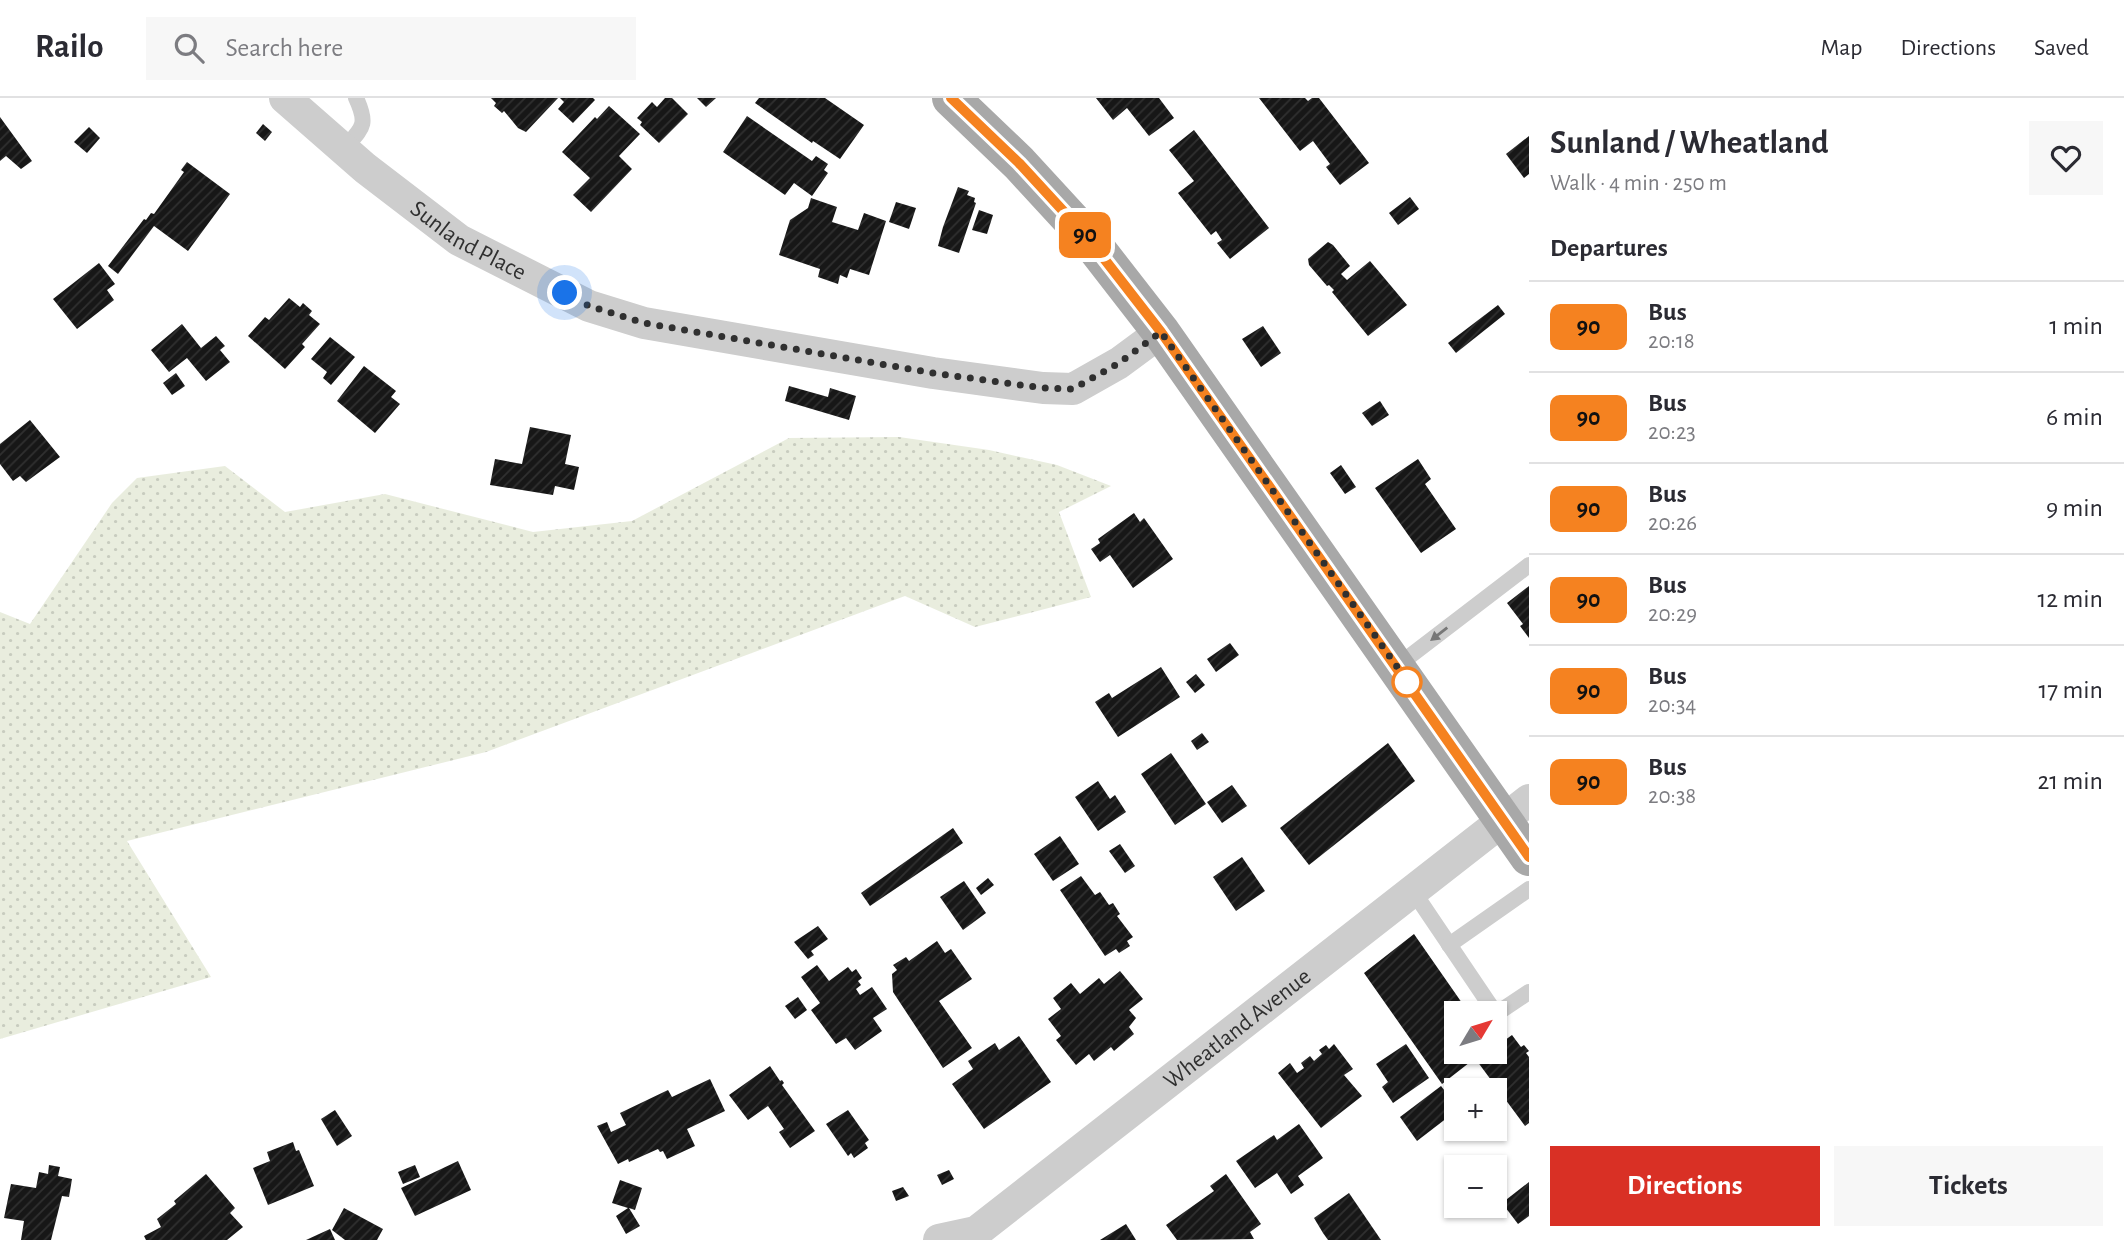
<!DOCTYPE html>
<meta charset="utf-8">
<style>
body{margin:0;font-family:"Alegreya Sans",sans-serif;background:#f7f7f7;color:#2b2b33;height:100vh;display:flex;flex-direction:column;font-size:26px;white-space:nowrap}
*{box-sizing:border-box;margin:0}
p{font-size:23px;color:#7c7c81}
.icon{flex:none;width:38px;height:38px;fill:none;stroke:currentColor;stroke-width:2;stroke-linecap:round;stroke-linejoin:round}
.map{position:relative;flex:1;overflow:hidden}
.details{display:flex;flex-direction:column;background:#fff;width:595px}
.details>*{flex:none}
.badge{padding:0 14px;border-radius:10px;font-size:24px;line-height:46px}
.needle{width:46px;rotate:52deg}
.controls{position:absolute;left:1444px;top:903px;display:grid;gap:14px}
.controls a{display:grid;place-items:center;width:63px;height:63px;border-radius:0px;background:#fff;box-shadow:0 2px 5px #0004;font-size:35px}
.you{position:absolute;width:35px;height:35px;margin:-18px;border:5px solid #fff;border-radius:50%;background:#1a73e8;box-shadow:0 0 0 10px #1a73e833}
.map>.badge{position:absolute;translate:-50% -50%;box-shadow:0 0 0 4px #fff}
h2{padding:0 21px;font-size:26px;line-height:63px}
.round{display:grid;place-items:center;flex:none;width:74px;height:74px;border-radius:0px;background:#f7f7f7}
.overview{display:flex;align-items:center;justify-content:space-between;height:119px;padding:0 21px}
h1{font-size:33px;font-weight:700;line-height:52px}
.button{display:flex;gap:14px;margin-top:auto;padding:14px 21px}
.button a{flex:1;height:80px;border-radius:0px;background:#d93025;color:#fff;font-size:28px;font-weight:700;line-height:80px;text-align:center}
.button a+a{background:#f7f7f7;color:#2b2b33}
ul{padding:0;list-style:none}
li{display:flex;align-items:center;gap:21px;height:91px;padding:0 21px;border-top:2px solid #e1e1e2}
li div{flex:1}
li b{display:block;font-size:26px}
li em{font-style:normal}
li .badge{min-width:77px;font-weight:700;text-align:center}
header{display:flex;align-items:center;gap:42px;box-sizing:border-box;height:98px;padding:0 35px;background:#fff;border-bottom:2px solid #e1e1e2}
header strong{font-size:33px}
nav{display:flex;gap:38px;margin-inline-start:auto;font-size:24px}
.search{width:490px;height:63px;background:#f7f7f7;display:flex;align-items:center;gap:18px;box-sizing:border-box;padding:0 24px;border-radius:0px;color:#7c7c81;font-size:26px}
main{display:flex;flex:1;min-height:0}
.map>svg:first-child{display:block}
.grass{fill:url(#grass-dots)}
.building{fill:url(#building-hatch)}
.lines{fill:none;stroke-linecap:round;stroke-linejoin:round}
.lane{stroke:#cdcdcd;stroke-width:16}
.street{stroke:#cdcdcd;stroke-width:32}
.primary{stroke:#a8a8a8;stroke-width:38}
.oneway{fill:#777}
.line-casing{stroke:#fff;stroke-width:16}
.line{stroke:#f58220;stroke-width:10}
.walk{stroke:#303030;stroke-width:7;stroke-dasharray:0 12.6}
.stop-dot{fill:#fff;stroke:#f58220;stroke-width:3.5}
.labels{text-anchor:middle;stroke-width:7;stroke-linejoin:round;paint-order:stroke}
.street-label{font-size:24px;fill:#303030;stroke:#fff}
</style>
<header>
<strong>Railo</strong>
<div class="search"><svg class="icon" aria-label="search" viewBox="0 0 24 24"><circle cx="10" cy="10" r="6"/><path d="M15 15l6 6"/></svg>Search here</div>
<nav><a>Map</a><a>Directions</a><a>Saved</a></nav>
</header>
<main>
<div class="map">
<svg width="1529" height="1142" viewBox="0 0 1529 1142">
<defs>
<pattern id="grass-dots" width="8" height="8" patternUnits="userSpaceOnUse" patternTransform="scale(1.75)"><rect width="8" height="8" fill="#e9edde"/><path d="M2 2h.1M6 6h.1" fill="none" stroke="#c8ccbf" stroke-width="1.8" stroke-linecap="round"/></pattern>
<pattern id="building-hatch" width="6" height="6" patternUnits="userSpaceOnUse" patternTransform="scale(1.75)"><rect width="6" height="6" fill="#171717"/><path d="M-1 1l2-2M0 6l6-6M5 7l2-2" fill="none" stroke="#303030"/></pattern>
</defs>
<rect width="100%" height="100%" fill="#fff"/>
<polygon class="grass" points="899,339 989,352 1057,367 1111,388 1059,414 1091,499 975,529 905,498 486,654 127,743 211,879 0,941 0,514 30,526 112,405 137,380 225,368 285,414 385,396 533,434 632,423 789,340"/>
<g class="building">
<polygon points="491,0 558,0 526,34 518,30 504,13 502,15 494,8 496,5"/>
<polygon points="560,0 593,0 595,2 573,25 558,11 564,4"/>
<polygon points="665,0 672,0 688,16 659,45 640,27 642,24 637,20 652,4 657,9"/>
<polygon points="697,0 716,0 706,9"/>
<polygon points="759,0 825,0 864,27 840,61 813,43 812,45 755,5"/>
<polygon points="1096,0 1159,0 1174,20 1149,38 1127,10 1113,22"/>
<polygon points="1259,0 1305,0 1308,3 1312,0 1319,0 1369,65 1340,87 1326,69 1330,66 1313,43 1300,53"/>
<polygon points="609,8 640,36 619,58 632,71 591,114 573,97 590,80 562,54 595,19 597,21"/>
<polygon points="747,18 812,63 816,58 828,66 824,72 828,75 812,98 794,85 785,97 723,54"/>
<polygon points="0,19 32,63 21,71 6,58 0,63"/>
<polygon points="263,26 272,34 265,43 256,35"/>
<polygon points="89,29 100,40 87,55 74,44"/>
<polygon points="1194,32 1269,130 1230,161 1217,145 1222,142 1216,133 1211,137 1178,95 1194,83 1169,52"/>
<polygon points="1529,38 1529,76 1524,80 1506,56"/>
<polygon points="187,64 230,96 188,153 154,128 118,176 108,168 144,121 146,122 151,115 154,116 184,74 181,72"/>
<polygon points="958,89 969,93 967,97 975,100 974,104 976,105 959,155 938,148 943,129"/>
<polygon points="1410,99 1419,111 1398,127 1389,115"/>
<polygon points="811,100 837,109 832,124 858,132 864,115 886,123 869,177 850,171 847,180 840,177 838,186 818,179 820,171 779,157 790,122 808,110"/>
<polygon points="896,104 916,110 909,131 889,124"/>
<polygon points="979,112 993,117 987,136 972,132"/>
<polygon points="1328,144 1333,147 1350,168 1341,176 1347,182 1370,163 1407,207 1368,238 1332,194 1334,192 1329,187 1327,188 1309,167 1308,161"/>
<polygon points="99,165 115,186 107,192 114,202 77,231 53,201"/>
<polygon points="289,200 300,209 303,205 312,213 309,217 320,226 302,246 305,249 285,271 248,238 265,219 269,222"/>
<polygon points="1498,207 1505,216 1456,255 1448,245"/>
<polygon points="182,226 201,250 216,238 225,248 220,252 230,264 206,283 187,260 169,274 151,252"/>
<polygon points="1263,228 1281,255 1261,269 1242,241"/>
<polygon points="330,239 355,259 331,287 323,280 327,274 311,261"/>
<polygon points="364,268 396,293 391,299 400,306 375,335 337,303"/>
<polygon points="176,275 185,288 172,297 163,285"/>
<polygon points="789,288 828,299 830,290 856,298 849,322 785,303"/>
<polygon points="1380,303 1389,317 1372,328 1362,315"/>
<polygon points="30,322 60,359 26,384 20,378 13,383 0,366 0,346"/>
<polygon points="530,329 571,337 565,366 579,369 574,392 555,388 553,397 490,387 495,361 522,366"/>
<polygon points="1418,361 1431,381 1425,386 1456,431 1421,455 1375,390"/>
<polygon points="1341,367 1356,389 1345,396 1330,375"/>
<polygon points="1134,415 1140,424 1144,420 1173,461 1133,490 1110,457 1100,464 1091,451 1100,445 1098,441"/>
<polygon points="1529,488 1529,540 1520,528 1523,526 1507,505"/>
<polygon points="1230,545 1239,557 1216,574 1207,561"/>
<polygon points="1161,569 1180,599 1118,639 1095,604 1109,595 1112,600"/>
<polygon points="1196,576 1205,587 1195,595 1186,584"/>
<polygon points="1202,635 1209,644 1197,652 1191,643"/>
<polygon points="1388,645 1415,683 1309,767 1280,730"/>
<polygon points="1171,655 1206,706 1175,727 1141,676"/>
<polygon points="1098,683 1110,701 1115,697 1126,714 1098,733 1075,699"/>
<polygon points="1232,687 1247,708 1222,725 1207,704"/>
<polygon points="953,730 963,745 870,808 861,795"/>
<polygon points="1060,738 1079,766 1053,783 1034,756"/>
<polygon points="1120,746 1135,768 1125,775 1109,753"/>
<polygon points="1242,759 1265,793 1236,813 1213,779"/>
<polygon points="1081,778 1095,797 1100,794 1109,807 1113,805 1120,816 1117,818 1133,839 1127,843 1130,848 1119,855 1116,851 1105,858 1060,792"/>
<polygon points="988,780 994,787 981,797 976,790"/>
<polygon points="964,783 986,815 963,832 940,799"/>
<polygon points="818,828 828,841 811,853 814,857 808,861 794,844"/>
<polygon points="1414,836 1469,915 1456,915 1456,954 1483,954 1442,986 1364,875"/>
<polygon points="937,843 945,855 951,851 972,881 939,903 972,950 943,970 893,894 892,876 897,872 893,867 906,859 909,863"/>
<polygon points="817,867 829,883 848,869 852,874 856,871 862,880 858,883 861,887 856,891 860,897 872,889 887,911 873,920 882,933 855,952 846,940 836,946 811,912 820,905 801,879"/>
<polygon points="1120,873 1143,901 1129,912 1136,920 1129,929 1134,936 1114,953 1111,949 1094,963 1089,956 1076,967 1056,942 1061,938 1048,921 1061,911 1053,900 1071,885 1080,896 1099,880 1104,886"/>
<polygon points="798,899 807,912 795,921 785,908"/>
<polygon points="1512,937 1521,949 1524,947 1529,953 1526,955 1529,959 1529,1025 1525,1028 1477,963 1489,954 1494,954 1494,950"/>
<polygon points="1019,938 1051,984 984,1031 952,986 973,971 968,963 995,945 999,952"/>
<polygon points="1334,946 1353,971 1344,977 1362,998 1321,1030 1278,975 1290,965 1297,975 1304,970 1301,965 1310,958 1314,963 1322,956 1319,952 1326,947 1329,951"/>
<polygon points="1406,946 1429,980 1393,1005 1382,989 1388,984 1376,966"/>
<polygon points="770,968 780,983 782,982 784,985 782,987 815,1033 790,1050 779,1034 784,1031 768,1008 748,1022 729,997"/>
<polygon points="710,981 725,1013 687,1031 695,1048 667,1061 663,1053 660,1054 658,1051 629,1064 628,1061 618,1066 597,1028 607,1024 611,1034 626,1027 620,1015 668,992 672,999"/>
<polygon points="1441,988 1456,1007 1456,1013 1417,1043 1400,1019"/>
<polygon points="335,1012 352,1038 337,1048 321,1021"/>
<polygon points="848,1012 869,1042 865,1045 868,1050 854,1060 851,1055 848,1058 826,1026"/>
<polygon points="1299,1026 1323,1060 1298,1078 1304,1087 1291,1096 1277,1075 1255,1090 1236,1063 1274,1037 1277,1042"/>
<polygon points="293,1044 296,1053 299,1052 314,1088 268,1107 253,1070 270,1063 267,1054"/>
<polygon points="458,1063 471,1092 415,1118 401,1090"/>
<polygon points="1496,1063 1506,1077 1494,1086 1494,1069 1489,1069"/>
<polygon points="49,1067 60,1069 58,1078 72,1081 69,1099 62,1098 51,1142 21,1142 24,1123 4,1120 11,1086 36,1090 39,1074 48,1076"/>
<polygon points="415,1067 420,1079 403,1086 398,1074"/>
<polygon points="949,1072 954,1081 942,1087 937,1077"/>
<polygon points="206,1076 235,1110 230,1115 243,1129 227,1142 146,1142 144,1138 161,1129 157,1121 176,1106 174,1103"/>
<polygon points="1226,1076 1261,1126 1250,1134 1254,1141 1177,1142 1166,1127 1214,1093 1210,1088"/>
<polygon points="620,1082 642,1090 635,1112 629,1110 640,1128 626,1136 616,1118 628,1110 612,1105"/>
<polygon points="1529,1084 1529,1118 1518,1126 1502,1105"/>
<polygon points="903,1089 909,1098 896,1103 892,1093"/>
<polygon points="1349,1095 1381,1142 1328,1142 1323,1135 1314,1120"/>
<polygon points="344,1110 383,1131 377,1142 345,1142 332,1132"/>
<polygon points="1126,1126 1136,1142 1100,1142"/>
<polygon points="330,1131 335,1142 306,1142"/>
</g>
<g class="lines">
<g class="lane">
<path d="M343,52C362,30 369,28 356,0"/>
<polyline points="1397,568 1529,467"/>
<polyline points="1413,793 1496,916 1529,894"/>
<polyline points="1449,847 1529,791"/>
</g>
<g class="street">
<path id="s1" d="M285,0L365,70L459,142L589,208L644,225L933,275L1043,290L1073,291L1119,265L1161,234"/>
<path id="s2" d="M939,1142L976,1134L1529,702"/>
</g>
<polyline class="primary" points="951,0 1019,65 1088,140 1161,234 1529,759"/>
</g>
<defs><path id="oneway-solid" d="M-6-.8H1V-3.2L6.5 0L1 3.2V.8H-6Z" transform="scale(1.75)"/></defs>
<use class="oneway" href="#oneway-solid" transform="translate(1439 536) rotate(142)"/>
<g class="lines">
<defs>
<polyline id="line" points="951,0 1019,65 1088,140 1161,234 1529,759"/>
</defs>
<use href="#line" class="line-casing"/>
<use href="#line" class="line"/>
<polyline class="walk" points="565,195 589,208 644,225 933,275 1043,290 1073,291 1119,265 1161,234 1412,590 1407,584"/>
</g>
<circle class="stop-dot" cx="1407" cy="584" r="14"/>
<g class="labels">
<g class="street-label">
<text dy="8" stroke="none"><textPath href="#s1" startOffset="233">Sunland Place</textPath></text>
<text dy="8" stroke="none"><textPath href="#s2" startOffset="369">Wheatland Avenue</textPath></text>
</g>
</g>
</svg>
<div class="controls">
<a><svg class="needle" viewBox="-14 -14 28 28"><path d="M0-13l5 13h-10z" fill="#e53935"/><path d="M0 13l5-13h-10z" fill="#7c7c81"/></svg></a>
<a>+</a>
<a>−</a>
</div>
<div class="you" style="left:565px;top:195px"></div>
<b class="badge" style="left:1085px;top:137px;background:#f58220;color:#111">90</b>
</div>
<section class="details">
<div class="overview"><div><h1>Sunland / Wheatland</h1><p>Walk · 4 min · 250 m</p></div><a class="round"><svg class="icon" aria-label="heart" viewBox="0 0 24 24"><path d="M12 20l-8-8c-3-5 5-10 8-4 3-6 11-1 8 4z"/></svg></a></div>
<h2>Departures</h2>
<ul>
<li><span class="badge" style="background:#f58220;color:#111">90</span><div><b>Bus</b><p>20:18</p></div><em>1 min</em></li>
<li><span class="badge" style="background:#f58220;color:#111">90</span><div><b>Bus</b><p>20:23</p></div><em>6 min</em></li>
<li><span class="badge" style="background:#f58220;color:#111">90</span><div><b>Bus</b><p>20:26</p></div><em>9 min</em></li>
<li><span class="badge" style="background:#f58220;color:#111">90</span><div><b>Bus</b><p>20:29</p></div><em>12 min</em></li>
<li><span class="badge" style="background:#f58220;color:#111">90</span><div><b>Bus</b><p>20:34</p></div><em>17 min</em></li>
<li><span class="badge" style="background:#f58220;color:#111">90</span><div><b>Bus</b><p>20:38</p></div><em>21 min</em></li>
</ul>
<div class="button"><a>Directions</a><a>Tickets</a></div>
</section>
</main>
